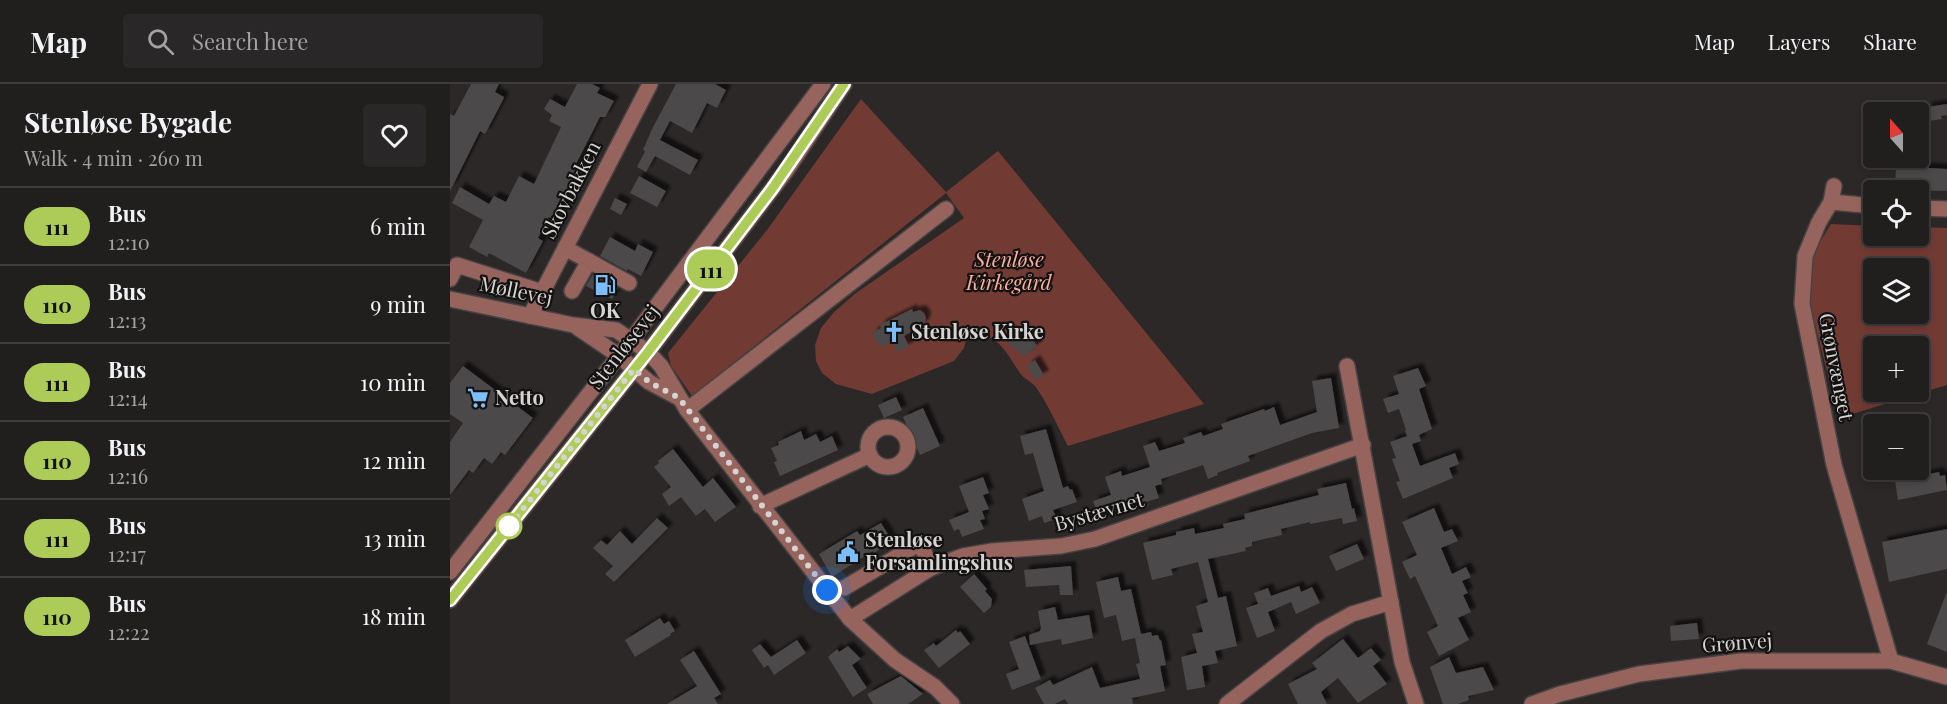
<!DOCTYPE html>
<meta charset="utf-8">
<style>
body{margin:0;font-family:"Playfair Display",serif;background:#292727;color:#f1f3f6;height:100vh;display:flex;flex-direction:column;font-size:22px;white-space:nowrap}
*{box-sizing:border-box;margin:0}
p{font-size:20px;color:#a2a2a4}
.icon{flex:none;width:33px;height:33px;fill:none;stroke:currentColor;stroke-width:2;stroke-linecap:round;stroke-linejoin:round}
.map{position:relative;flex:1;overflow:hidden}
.side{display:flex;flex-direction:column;background:#211e1e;width:450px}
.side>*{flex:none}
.badge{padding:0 12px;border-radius:20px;font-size:21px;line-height:39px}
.needle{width:39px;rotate:339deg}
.fabs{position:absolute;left:1413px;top:18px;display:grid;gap:12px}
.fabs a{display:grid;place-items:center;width:66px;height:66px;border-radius:6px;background:#211e1e;box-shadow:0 3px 9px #0003,0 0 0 2px #3e3c3c;font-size:30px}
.you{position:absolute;width:30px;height:30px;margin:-15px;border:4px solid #fff;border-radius:50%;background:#1a73e8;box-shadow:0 0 0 9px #1a73e833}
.map>.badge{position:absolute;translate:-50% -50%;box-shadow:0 0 0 3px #fff}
.round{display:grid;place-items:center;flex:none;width:63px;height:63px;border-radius:6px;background:#292727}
.summary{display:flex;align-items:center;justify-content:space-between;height:102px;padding:0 24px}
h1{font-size:28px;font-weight:700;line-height:45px}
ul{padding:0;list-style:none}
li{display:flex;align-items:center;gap:18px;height:78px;padding:0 24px;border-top:2px solid #3e3c3c}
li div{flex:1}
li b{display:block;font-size:22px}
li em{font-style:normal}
li .badge{min-width:66px;font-weight:700;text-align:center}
header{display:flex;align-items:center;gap:36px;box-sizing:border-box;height:84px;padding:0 30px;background:#211e1e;border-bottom:2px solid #3e3c3c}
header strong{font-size:28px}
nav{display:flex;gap:33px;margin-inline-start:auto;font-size:21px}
.search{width:420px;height:54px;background:#292727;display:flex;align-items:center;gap:15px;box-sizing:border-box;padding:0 21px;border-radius:6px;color:#a2a2a4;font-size:22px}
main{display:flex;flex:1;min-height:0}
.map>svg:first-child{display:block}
.green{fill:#713b34;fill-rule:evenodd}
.building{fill:#4c4848;filter:url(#shadow)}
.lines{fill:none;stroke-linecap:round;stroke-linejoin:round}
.minor-casing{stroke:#474343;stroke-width:18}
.minor{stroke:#96645d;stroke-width:15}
.line-casing{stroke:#fff;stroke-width:14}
.line{stroke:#adcb57;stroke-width:9}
.walk{stroke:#d6d3d3;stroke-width:6;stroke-dasharray:0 10.8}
.stop-dot{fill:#fff;stroke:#adcb57;stroke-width:3}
.labels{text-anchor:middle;stroke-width:4.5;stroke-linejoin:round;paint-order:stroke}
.street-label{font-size:20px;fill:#d6d3d3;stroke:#131211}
.park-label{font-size:20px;font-style:italic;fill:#fcaea2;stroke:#131211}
.poi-label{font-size:20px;font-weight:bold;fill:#d6d3d3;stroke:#131211;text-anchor:start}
</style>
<header>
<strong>Map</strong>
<div class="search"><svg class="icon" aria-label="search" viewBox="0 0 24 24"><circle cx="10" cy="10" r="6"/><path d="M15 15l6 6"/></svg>Search here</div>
<nav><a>Map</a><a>Layers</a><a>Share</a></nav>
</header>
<main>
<section class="side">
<div class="summary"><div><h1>Stenløse Bygade</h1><p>Walk · 4 min · 260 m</p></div><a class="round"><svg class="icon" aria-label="heart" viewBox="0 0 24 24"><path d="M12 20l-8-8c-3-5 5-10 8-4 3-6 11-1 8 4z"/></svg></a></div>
<ul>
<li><span class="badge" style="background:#adcb57;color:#111">111</span><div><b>Bus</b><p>12:10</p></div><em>6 min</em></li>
<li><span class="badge" style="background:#adcb57;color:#111">110</span><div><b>Bus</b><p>12:13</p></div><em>9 min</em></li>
<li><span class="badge" style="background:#adcb57;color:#111">111</span><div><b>Bus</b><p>12:14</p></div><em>10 min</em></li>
<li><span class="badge" style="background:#adcb57;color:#111">110</span><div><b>Bus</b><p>12:16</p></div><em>12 min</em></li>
<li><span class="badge" style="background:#adcb57;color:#111">111</span><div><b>Bus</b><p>12:17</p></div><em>13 min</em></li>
<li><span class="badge" style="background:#adcb57;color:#111">110</span><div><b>Bus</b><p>12:22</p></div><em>18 min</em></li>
</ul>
</section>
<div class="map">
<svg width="1497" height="620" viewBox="0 0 1497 620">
<defs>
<filter id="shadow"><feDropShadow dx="5" dy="-5" stdDeviation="1.5" flood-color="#0009"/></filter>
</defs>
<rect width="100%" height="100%" fill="#2c2828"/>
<g class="green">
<path d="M411,15L496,108L548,67L754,320L618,362C610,347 594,312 584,301C580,297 573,294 570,289C555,267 549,249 518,249L514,264L504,277L422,310L386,300L372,289L366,277L365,261L371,244L384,228L406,209L514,134L496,109L242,312L221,282L218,269L317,146Z"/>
<path d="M1381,140L1423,142L1424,152H1468L1469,143L1497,144V301L1389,334L1361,225L1360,174ZM1424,184H1468V230H1424ZM1424,262H1468V308H1424Z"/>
</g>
<g class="building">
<polygon points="21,0 49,0 45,8 54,13 53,16 35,50 30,47 0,107 0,30 4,32"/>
<polygon points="127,0 142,0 150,4 147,9 164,17 155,33 150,33 124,84 127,86 101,134 99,133 88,154 93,157 76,189 39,169 37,173 19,163 33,136 2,119 10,103 39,120 44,112 56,118 69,92 84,100 111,43 99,37 102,31 94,25 100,15 115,23"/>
<polygon points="226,0 265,0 276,6 267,24 257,19 242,49 220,37 210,56 248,76 240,91 205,72 196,88 187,83 195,67 193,66 202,45"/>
<polygon points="1497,20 1497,31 1491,32 1492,35 1479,37 1477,23"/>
<polygon points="1446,82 1497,85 1497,107 1445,106"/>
<polygon points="189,92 216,107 207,123 180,109"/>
<polygon points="165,114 177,120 171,131 160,125"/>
<polygon points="160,153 185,167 188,160 203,168 191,192 178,185 177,187 150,172"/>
<polygon points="143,190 168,204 162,215 136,202"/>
<polygon points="462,225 463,228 470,226 474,229 476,234 474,240 454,252 459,262 448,268 442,257 430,263 422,249 431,244 430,241"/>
<polygon points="561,247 575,258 581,253 587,262 574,272 554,256"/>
<polygon points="585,276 594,291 585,296 577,282"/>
<polygon points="13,282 83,334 55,371 51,368 42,380 34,374 23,389 19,386 0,411 0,358 13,339 0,330 0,299"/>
<polygon points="968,284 976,302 969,305 982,345 969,351 971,357 962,360 970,382 1005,369 1009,380 999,384 1003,394 953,415 946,398 950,397 942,375 946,374 940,358 957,352 955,347 956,346 949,325 938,329 933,315 949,310 943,292"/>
<polygon points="881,294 889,344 862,349 798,372 800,377 767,389 768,391 758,395 753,381 711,395 712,400 705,402 709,414 692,419 691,416 648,430 643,417 661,411 655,393 671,387 672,392 700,383 693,362 705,358 709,367 735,359 733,354 751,348 753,352 773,345 771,340 814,325 815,327 824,323 830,341 867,328 862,297"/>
<polygon points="446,313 452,326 434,334 428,321"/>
<polygon points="473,324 490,362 470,371 453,333"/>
<polygon points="596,345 613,404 618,402 620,406 622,405 627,418 603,426 607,435 594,439 592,432 579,437 572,415 594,407 583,369 575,371 570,352"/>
<polygon points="351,347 354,356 366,350 370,358 382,352 388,366 330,392 324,378 327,377 321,364 329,361 328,358"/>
<polygon points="223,365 253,403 263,394 286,423 265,438 255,425 246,432 231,413 219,422 212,410 221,403 204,383 209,379 208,377"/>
<polygon points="1489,388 1490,392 1495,391 1497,406 1448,416 1445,397"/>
<polygon points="533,393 539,409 533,411 539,425 532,427 535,435 530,436 534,445 512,453 509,445 504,447 499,436 519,428 509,402"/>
<polygon points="896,399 902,425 904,424 907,437 893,440 892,434 860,440 860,438 831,445 832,451 802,458 802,462 795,464 796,467 758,475 768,514 776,512 787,562 765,567 768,579 752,582 755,603 737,606 731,573 747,569 742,550 753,548 746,522 758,518 748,478 721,485 723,491 702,496 693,459 726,451 726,448 744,444 745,450 774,444 773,440 795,435 794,430 869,411 867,405"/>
<polygon points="984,424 994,448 1002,445 1008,457 991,464 1002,490 1016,483 1021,493 1012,497 1018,509 1013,511 1021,528 1008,534 1019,556 989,572 977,548 988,542 965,492 960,495 952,478 967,471 952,438"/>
<polygon points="207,434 218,444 164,498 155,490 163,482 143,464 151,456 157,461 170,447 182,460"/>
<polygon points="431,439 441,455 435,459 436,461 424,469 423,467 382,493 369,470 407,447 410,451"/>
<polygon points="1497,445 1497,485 1439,498 1432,458"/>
<polygon points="907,460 914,475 886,487 879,472"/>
<polygon points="621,482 623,511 610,511 609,501 576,503 574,486"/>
<polygon points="524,490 537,505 535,507 542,515 541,523 534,529 510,503"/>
<polygon points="668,493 671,507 681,505 691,550 701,548 702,552 708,551 710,557 711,556 716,581 710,582 715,607 682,614 683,620 618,620 615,615 605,620 594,620 585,604 600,596 603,601 642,583 650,604 690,595 686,580 690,579 685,554 672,557 666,531 654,534 646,498"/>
<polygon points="849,502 851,508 862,503 870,519 846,530 841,518 818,528 825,547 807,554 796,524 808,520 804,509 818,504 821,512"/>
<polygon points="1496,510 1497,510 1497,568 1477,560"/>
<polygon points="605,523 608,536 639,531 643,554 612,561 611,555 580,561 579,551 590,547 591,544 588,527"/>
<polygon points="210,534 214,540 219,537 225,547 220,550 221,551 185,573 175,556"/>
<polygon points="1247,539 1249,555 1221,557 1220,542"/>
<polygon points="506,546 508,549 510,547 520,560 489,584 474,566 484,559 486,562"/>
<polygon points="575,552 591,595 562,606 556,590 569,585 559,558"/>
<polygon points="893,555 908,574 921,564 931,576 923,582 937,600 908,619 888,594 871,608 877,620 848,620 838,600 867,585 862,579"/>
<polygon points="347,556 356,569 324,591 318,581 314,584 302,566 310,560 321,573"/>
<polygon points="398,562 411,575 402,581 417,604 403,613 378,573 387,565 389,568"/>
<polygon points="244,567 271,610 264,614 268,620 217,620 247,602 230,576"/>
<polygon points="999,573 1006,589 1033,583 1044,606 1018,612 1019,616 1008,620 993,620 980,583"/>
<polygon points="451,592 473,610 458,620 423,620 417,610"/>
</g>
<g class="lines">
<defs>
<g id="minor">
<polyline points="1384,102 1381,118 1369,138 1355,172 1352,220 1384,381 1441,577"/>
<polyline points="1381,118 1424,122"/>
<polyline points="1468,124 1497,125"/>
<polyline points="115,164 179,199"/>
<polyline points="0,195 7,181 92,208"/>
<polyline points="122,207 139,177"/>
<polyline points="0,215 123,241 166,246 198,268 211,282 237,326 400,535 445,576 485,603 502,620"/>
<polyline points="80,232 200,0"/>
<polyline points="128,244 168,271 199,298 229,314"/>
<polyline points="897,282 952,578 966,620"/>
<polyline points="237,326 496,125"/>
<circle cx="438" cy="363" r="20"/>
<polyline points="310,422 420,371"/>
<polyline points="0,488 181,256 373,0"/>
<polyline points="394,504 470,459 481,484"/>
<polyline points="0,516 198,268 336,87 394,0"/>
<polyline points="400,535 481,484 513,472 542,467 611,462 645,455 913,361"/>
<polyline points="777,620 871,547 902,530 941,518"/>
<polyline points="1082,620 1110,610 1189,590 1291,577 1441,577 1497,593"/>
</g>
</defs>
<use href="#minor" class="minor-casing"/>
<use href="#minor" class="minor"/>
</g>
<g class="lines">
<defs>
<polyline id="line" points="0,516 198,268 322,105 394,0"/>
</defs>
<use href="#line" class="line-casing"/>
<use href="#line" class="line"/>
<polyline class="walk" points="59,442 53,450 184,285 199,298 229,314 377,506"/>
</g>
<defs>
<symbol id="fuel-bare" viewBox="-9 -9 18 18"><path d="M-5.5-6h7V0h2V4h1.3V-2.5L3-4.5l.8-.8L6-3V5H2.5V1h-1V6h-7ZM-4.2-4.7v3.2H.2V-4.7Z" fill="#7dbef9" stroke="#131211" stroke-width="2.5" paint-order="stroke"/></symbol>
<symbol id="church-bare" viewBox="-9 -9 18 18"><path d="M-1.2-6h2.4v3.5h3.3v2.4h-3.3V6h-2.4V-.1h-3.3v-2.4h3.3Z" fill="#7dbef9" stroke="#131211" stroke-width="2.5" paint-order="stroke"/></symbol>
<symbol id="supermarket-bare" viewBox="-9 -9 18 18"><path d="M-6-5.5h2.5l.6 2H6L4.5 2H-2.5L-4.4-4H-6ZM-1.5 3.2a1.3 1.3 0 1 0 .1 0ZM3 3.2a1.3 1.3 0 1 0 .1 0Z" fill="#7dbef9" stroke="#131211" stroke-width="2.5" paint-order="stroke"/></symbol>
<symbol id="civic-bare" viewBox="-9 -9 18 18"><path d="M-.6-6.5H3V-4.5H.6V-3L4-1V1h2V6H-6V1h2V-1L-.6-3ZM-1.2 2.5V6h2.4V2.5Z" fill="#7dbef9" stroke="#131211" stroke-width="2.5" paint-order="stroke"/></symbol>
</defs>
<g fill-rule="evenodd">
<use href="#fuel-bare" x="140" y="186" width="30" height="30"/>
<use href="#church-bare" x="429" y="233" width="30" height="30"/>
<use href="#supermarket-bare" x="13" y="299" width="30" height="30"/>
<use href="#civic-bare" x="383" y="453" width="30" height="30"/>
</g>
<circle class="stop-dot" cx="59" cy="442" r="12"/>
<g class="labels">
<g class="street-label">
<text transform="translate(121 106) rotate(-63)" y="7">Skovbakken</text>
<text transform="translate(66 207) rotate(12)" y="7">Møllevej</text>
<text transform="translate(174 263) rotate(-52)" y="7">Stenløsevej</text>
<text transform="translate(1386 283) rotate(79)" y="7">Grønvænget</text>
<text transform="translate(649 428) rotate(-16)" y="7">Bystævnet</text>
<text transform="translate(1287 559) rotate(-4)" y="7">Grønvej</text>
</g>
<g class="park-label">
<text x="559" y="183">Stenløse<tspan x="559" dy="23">Kirkegård</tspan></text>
</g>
<g class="poi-label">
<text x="155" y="234" text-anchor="middle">OK</text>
<text x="461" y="255">Stenløse Kirke</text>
<text x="45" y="321">Netto</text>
<text x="415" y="463">Stenløse<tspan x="415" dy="23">Forsamlingshus</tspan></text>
</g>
</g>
</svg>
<div class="fabs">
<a><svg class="needle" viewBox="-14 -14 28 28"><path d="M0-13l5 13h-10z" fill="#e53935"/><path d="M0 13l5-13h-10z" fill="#a2a2a4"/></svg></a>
<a><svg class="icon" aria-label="locate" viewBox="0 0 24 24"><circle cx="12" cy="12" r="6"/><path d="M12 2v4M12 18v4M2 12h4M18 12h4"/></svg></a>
<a><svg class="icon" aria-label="layers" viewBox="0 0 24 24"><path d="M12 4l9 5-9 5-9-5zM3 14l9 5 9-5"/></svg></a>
<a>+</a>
<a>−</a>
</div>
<div class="you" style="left:377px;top:506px"></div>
<b class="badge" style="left:261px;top:185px;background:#adcb57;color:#111">111</b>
</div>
</main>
